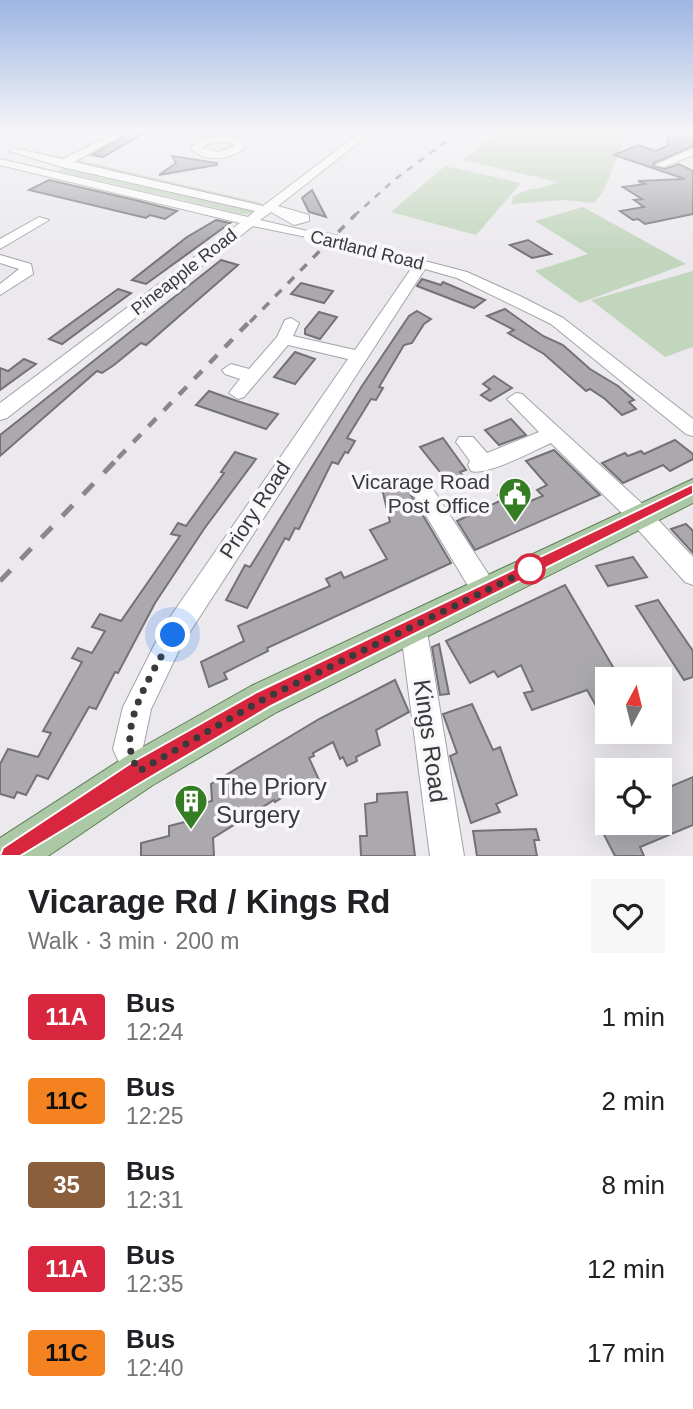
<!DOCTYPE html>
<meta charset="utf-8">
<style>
body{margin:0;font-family:Arial,sans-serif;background:#f6f6f6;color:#202124;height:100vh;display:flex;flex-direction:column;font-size:26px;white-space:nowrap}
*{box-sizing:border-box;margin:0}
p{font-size:23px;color:#757577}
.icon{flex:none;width:38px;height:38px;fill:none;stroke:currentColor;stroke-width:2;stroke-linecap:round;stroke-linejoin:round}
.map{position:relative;height:856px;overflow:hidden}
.panel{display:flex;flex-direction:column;background:#fff;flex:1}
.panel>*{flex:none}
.badge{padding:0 14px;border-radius:5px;font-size:24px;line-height:46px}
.needle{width:46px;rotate:7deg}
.controls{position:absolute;left:595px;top:667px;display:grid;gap:14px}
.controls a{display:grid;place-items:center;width:77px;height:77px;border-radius:0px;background:#fff;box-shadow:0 7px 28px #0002;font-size:35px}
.you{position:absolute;width:35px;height:35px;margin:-18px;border:5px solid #fff;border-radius:50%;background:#1a73e8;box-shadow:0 0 0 10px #1a73e833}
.map>.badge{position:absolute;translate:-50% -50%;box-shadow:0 0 0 4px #fff}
.round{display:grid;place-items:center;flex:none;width:74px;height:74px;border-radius:0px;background:#f6f6f6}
.head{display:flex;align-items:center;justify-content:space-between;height:119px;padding:0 28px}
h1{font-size:33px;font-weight:600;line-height:52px}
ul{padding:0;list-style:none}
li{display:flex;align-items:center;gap:21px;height:84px;padding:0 28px}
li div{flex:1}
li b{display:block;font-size:26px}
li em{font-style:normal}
li .badge{min-width:77px;font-weight:700;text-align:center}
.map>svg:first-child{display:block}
.green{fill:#c2d6bd}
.building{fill:#aba9ad;stroke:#747276;stroke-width:2}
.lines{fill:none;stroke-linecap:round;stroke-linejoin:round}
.minor-casing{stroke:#a5a3a7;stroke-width:2}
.major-casing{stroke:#5f7f58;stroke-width:2}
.minor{fill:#fff;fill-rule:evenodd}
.major{fill:#abc9a4;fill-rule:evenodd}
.rail-far3{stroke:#89878a;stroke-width:2.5;stroke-dasharray:7 7;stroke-linecap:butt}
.rail-far2{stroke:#89878a;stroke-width:3.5;stroke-dasharray:9 9;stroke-linecap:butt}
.rail-far1{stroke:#89878a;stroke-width:4.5;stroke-dasharray:11 11;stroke-linecap:butt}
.rail{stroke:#89878a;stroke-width:5;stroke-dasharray:15 15;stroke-linecap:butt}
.minor-bridge-casing{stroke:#a5a3a7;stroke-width:15;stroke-linecap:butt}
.minor-bridge{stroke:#fff;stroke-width:14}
.line{fill:#d7263d;stroke:#fff;stroke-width:2}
.walk{stroke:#3a393b;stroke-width:7;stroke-dasharray:0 12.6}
.stop-dot{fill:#fff;stroke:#d7263d;stroke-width:3.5}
.labels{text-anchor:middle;stroke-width:7;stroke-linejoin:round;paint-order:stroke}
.far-street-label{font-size:18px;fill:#3a393b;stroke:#f9f7fa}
.poi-label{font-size:21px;fill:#3a393b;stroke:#f9f7fa;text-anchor:end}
.street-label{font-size:21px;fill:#3a393b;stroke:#f9f7fa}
.near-street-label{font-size:24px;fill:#3a393b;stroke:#f9f7fa}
.near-poi-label{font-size:24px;fill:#3a393b;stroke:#f9f7fa;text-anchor:start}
</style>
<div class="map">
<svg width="693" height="856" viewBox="0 0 693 856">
<rect width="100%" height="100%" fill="#ebe9ed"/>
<g class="green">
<path d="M498,132H628C614,156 613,180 595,203L562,200L512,204L513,197C532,185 540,191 557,182L463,160Z"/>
<polygon points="78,160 261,203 262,206 249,214 242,214 58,171"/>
<polygon points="445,166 521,183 476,235 391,212"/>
<polygon points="583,207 686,264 580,303 535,271 588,254 535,221"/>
<polygon points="693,271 693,347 665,357 591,300"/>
</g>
<g class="building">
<polygon points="131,132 146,132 103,157 92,155"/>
<polygon points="668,132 693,132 693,146 654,163 653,166 665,169 679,164 693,171 693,214 645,224 638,219 633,220 620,211 644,207 634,200 642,199 623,187 645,184 638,181 685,179 614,155 638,145 656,151 667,146"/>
<polygon points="172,156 217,163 217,165 159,175 176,163"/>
<polygon points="49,180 139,201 177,211 165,219 150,215 146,218 29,190"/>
<polygon points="312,190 326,217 309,212 302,198"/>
<polygon points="216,220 230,223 146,284 132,280 187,237"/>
<polygon points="528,240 551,254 532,258 510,245"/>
<polygon points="221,260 238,265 146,345 141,343 114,365 102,373 97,371 0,456 0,435"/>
<polygon points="422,279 441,285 443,282 485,300 474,308 417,286"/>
<polygon points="301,283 333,291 324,303 291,294"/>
<polygon points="118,289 131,293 62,344 49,339"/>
<polygon points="505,309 543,336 563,345 590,369 618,386 634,400 629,402 636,409 622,415 605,399 590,389 586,391 544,354 508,333 514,330 487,316"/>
<polygon points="417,311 431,319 424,324 412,343 404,345 379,387 383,388 376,400 371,399 347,438 355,441 348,453 345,452 338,464 332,462 299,529 295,528 289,540 285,538 247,608 226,600 245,565 250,567 362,386 409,316"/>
<polygon points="319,312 337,317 320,339 305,334 305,329"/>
<polygon points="295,352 315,359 295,384 274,377"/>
<polygon points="24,359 36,364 0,390 0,368 8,371"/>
<polygon points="494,376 512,388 490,401 481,395 490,389 483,384"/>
<polygon points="209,391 237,401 278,414 266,429 196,405"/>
<polygon points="511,419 526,435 499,445 485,430"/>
<polygon points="443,438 466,470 460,472 463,476 448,482 420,447"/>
<polygon points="675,440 693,454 693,459 670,471 663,465 623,483 602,463 625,453 628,456 641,451 644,454"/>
<polygon points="554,450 600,495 475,550 457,521 502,500 498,495 510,489 523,504 543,496 537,490 547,485 526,461"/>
<polygon points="235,452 256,459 204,529 155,603 118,673 115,672 96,709 89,707 48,779 37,775 26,795 17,792 14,798 0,794 0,764 8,749 38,757 51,733 43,731 82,662 72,658 78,648 92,653 105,631 92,627 100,614 121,621 180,536 171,534 178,523 186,526 224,473 221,472"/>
<polygon points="380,480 411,482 408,490 451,563 267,648 268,651 224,673 227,679 209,687 201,662 244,641 238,626 330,586 326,579 341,572 344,578 387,559 370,530 390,522"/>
<polygon points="686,524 693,531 693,553 671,529"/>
<polygon points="633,557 647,577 608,586 596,566"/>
<polygon points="565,585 620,679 607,679 607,725 587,690 532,710 524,693 533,691 521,665 498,677 494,671 470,683 446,641"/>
<polygon points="658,600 693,651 693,677 684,680 636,606"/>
<polygon points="439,644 449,694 440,695 432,647"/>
<polygon points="395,680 409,712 376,730 380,745 356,757 357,761 347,766 343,757 340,759 333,742 313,753 314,756 309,758 319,780 302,791 300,786 275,802 274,800 213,838 214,856 141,856 141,843 169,836 169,826 196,819 195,805 212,801 211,784 319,719"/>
<polygon points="472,704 493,750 500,747 517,795 496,804 500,812 471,823 450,756 457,753 443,714"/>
<polygon points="693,777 693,825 640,847 644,856 615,856 599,825 660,822 660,791"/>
<polygon points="407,792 415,856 361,856 360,836 367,836 365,804 377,802 377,794"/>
<polygon points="536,829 539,840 534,840 537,856 477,856 473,831"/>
</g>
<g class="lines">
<defs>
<g id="minor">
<polygon points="117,132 129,132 74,162 263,206 361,132 372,132 278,206 309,215 309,221 294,225 271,212 260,220 316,233 316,239 253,226 7,418 0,420 0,403 240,223 0,165 0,159 248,217 255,211 62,167 9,151 14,148 63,159"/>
<path d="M229,136L242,140L244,149C228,160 206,163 191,149L200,139ZM228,142L235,146L218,152L202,148L206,144Z"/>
<polygon points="693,148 693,155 664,167 655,165"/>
<polygon points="39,217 49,220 0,249 0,239"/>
<polygon points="344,240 467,272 520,296 563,318 693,419 693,436 686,434 551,324 457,278 425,269 182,644 151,709 143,747 154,771 150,782 139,786 128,782 113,749 123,707 164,626 348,359 288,345 244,397 238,399 229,393 240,379 225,374 222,370 231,364 249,369 277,337 285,320 291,318 299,323 293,336 355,350 413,266 339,247 339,241"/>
<polygon points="0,255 31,264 33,274 0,295 0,284 19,269 0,263"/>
<path d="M516,393L522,394L648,509L693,557V585L685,582L632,523L551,443C533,451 487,476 471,471L468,465L470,461L456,442L459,437H473L487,453L539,432L507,399Z"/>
<polygon points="421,480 429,483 494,583 497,591 494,599 485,602 476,599 410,489 413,483"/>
<polygon points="413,612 422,616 426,625 464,856 430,856 400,625 404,616"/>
</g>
<polygon id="major" points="693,479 693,503 277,712 153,785 48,856 0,856 0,838 125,757 251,686"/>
</defs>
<use href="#minor" class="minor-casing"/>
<use href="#major" class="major-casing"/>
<use href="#minor" class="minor"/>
<use href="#major" class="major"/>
<polyline class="rail-far3" points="354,216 394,180 459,132"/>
<polyline class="rail-far2" points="250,322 356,214"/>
<polyline class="rail-far1" points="118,458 251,320"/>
<polyline class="rail" points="0,581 120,456"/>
<defs>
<polyline id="minor-bridge" points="311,236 344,244"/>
</defs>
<use href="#minor-bridge" class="minor-bridge-casing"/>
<use href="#minor-bridge" class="minor-bridge"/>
</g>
<linearGradient id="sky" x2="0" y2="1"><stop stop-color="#9db6e3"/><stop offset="0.52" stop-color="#f6f5f7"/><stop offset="1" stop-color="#f6f5f7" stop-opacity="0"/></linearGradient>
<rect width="693" height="252" fill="url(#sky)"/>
<polygon class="line" points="693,484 693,494 271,706 147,779 20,856 0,856 3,848 131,763 257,692"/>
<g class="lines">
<path class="walk" d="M173,635C154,672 111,731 139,771L264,699L530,569"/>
</g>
<defs>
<symbol id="civic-pin" viewBox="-11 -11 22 30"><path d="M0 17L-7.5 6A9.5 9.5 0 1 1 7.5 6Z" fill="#357d22" stroke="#f9f7fa"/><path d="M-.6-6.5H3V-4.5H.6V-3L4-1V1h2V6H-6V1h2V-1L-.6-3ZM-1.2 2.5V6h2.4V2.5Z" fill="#fff"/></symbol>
<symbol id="building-pin" viewBox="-11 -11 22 30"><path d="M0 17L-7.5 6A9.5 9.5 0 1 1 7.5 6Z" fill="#357d22" stroke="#f9f7fa"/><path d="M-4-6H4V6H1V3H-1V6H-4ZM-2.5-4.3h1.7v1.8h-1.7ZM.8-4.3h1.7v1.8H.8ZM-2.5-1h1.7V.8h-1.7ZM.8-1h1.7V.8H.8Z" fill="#fff"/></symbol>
</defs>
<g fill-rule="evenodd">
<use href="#civic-pin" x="496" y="475" width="38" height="52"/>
<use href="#building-pin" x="172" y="782" width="38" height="52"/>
</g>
<circle class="stop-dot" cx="530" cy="569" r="14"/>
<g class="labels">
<g class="far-street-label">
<text transform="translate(367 250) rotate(14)" y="6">Cartland Road</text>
<text transform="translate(184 272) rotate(-38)" y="6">Pineapple Road</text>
</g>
<g class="poi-label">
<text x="490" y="489">Vicarage Road<tspan x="490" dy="24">Post Office</tspan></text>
</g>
<g class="street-label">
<text transform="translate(255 510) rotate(-57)" y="7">Priory Road</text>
</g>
<g class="near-street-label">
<text transform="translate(430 741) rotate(82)" y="8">Kings Road</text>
</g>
<g class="near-poi-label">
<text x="216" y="795">The Priory<tspan x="216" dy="28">Surgery</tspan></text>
</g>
</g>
</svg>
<div class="controls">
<a><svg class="needle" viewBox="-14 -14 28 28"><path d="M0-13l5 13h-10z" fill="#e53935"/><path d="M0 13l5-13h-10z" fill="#757577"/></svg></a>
<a><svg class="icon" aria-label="locate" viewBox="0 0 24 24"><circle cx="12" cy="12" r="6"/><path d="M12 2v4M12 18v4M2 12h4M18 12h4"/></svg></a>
</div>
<div class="you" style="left:173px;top:635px"></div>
</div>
<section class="panel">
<div class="head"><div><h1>Vicarage Rd / Kings Rd</h1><p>Walk · 3 min · 200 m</p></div><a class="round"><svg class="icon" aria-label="heart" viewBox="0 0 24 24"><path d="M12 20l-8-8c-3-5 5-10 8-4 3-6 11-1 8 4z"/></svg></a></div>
<ul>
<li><span class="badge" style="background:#d7263d;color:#fff">11A</span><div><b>Bus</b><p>12:24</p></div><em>1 min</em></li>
<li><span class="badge" style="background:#f58220;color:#111">11C</span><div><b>Bus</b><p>12:25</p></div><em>2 min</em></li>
<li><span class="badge" style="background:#8b5e3c;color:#fff">35</span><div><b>Bus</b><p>12:31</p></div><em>8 min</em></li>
<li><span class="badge" style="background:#d7263d;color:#fff">11A</span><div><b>Bus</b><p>12:35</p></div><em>12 min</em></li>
<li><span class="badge" style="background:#f58220;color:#111">11C</span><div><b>Bus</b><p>12:40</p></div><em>17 min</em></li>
</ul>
</section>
